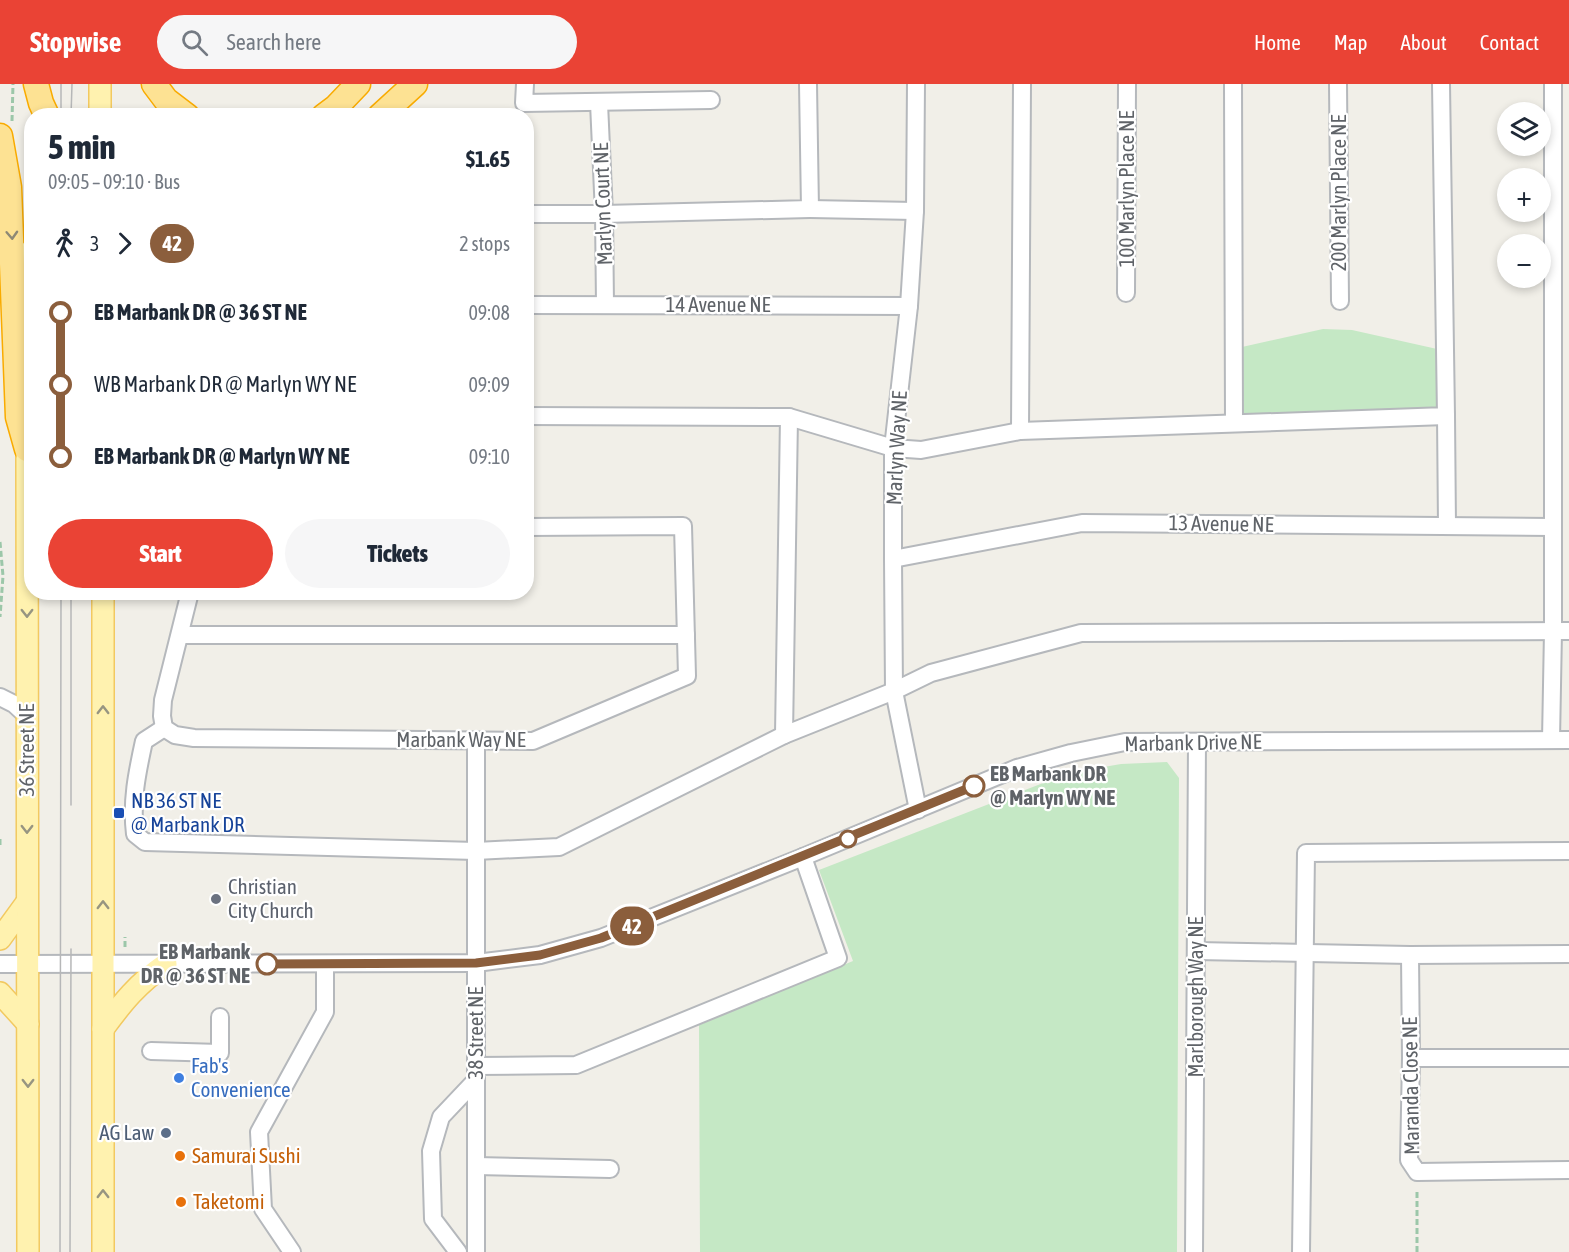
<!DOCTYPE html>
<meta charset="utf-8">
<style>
body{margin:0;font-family:"Asap Condensed",sans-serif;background:#f6f6f7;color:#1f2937;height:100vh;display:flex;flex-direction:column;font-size:22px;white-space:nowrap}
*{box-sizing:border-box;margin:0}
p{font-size:20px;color:#747a83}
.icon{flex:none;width:33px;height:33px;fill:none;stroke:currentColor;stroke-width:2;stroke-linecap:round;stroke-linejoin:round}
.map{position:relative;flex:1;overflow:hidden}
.panel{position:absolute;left:24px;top:24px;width:510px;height:492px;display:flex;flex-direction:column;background:#fff;border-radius:24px;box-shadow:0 3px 9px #0003}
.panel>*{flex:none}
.badge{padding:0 12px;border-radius:20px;font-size:21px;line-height:39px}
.buttons{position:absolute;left:1497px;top:18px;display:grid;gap:12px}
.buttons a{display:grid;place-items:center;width:54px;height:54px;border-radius:50%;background:#fff;box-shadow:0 3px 9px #0003;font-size:30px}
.map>.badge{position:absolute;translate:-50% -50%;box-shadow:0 0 0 3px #fff}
.legs{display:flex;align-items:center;gap:9px;height:66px;padding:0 24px;font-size:20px}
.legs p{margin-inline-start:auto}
.headline{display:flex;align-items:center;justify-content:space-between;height:102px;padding:0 24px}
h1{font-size:33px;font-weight:800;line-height:45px}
.action{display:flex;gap:12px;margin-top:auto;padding:12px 24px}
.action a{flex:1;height:69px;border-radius:36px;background:#ea4335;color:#fff;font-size:24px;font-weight:800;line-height:69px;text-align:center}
.action a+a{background:#f6f6f7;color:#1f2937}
ul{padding:0 24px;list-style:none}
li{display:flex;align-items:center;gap:21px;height:72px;font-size:22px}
li i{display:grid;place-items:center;width:9px;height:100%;margin:0 8px;background:currentColor}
li i::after{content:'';width:15px;height:15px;margin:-8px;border:4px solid;border-radius:50%;background:#fff}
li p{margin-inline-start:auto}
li:first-child i{background:linear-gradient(#0000 50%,currentColor 0)}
li:last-child i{background:linear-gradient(currentColor 50%,#0000 0)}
header{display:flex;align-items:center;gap:36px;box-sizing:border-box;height:84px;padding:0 30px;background:#ea4335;color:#fff}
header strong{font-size:28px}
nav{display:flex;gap:33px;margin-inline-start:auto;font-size:21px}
.search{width:420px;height:54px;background:#f6f6f7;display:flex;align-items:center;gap:15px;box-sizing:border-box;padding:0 21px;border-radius:33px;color:#747a83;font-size:22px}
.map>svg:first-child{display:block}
.green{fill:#c5e8c5}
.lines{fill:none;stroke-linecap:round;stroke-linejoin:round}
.minor-casing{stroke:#b5b8bc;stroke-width:20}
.major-casing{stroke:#f2c960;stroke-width:24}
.highway-casing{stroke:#f9ab00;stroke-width:27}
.path{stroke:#9cc7a9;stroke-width:3;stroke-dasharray:6 3;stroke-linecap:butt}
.minor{stroke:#fff;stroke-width:16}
.major{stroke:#fff2af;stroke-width:21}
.highway{stroke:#fde293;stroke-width:24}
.tram{stroke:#b6b7b8;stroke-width:1.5}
.oneway{stroke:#8e8975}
.oneway2{stroke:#979581}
.line-1-casing{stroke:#fff;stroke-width:14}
.line-1{stroke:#8b5e3c;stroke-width:9}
.stop-1-dot{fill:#fff;stroke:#8b5e3c;stroke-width:3}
.transit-dot{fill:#1a4fb4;stroke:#fff;stroke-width:2}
.worship-dot{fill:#6b7280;stroke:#fff;stroke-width:2}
.shop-dot{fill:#3f7fe0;stroke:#fff;stroke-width:2}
.service-dot{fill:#5c6f8a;stroke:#fff;stroke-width:2}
.food-dot{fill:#e8710a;stroke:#fff;stroke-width:2}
.labels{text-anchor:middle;stroke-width:4.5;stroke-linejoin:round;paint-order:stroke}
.street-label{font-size:21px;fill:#5f6368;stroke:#fff}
.stop-label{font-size:21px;font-weight:bold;fill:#5f6368;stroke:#fff;text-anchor:start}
.transit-label{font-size:21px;fill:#164399;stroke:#fff;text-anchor:start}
.worship-label{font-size:21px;fill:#5b616d;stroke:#fff;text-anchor:start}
.shop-label{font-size:21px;fill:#366cbe;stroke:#fff;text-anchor:start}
.service-label{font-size:21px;fill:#4e5e75;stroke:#fff;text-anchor:end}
.food-label{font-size:21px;fill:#c56008;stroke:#fff;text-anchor:start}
</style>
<header>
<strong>Stopwise</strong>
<div class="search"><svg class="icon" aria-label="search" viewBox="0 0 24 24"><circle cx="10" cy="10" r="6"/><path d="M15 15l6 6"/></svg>Search here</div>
<nav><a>Home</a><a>Map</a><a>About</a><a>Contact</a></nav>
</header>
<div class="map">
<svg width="1569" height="1168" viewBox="0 0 1569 1168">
<rect width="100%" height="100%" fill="#f1efe8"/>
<g class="green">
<polygon points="1323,245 1352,246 1446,267 1446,332 1234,339 1233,265"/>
<polygon points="1167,678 1179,694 1177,1168 700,1168 699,941 853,877 819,786 1069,689 1121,680"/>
</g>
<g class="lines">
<defs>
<g id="minor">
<polyline points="525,0 524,19 711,16"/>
<polyline points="916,0 915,127 909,222 893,364 893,475 894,607 918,726"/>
<polyline points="1022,0 1020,347 1446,332 1441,0"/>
<polyline points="1233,0 1234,339"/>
<polyline points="1338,0 1340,217"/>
<polyline points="599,19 604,130 605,220"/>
<polyline points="810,125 915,127"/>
<polyline points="526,130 604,130 810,125 808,0"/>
<polyline points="1126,209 1127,0"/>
<polyline points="526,221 909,222"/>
<polyline points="526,332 789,333 893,364 921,366 1020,347"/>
<polyline points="1446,332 1447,442"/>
<polyline points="893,475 1082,439 1552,443"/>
<polyline points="190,508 163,616 162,632 164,644 175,651 194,654 533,657 687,592 683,442 526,443"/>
<polyline points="180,551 686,551"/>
<polyline points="0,613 14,620 27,632"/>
<path d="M164,644L144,657C137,689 131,718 135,750L145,758L476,767L559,763L784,651L789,333"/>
<polyline points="784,651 894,607 931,589 1081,549 1569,547"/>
<polyline points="1551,656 1553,547 1553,0"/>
<polyline points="1197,867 1410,871 1569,870"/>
<polyline points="1410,871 1411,974 1409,1076 1417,1088 1569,1086"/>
<polyline points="0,880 476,879 540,871 601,854 803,773 1017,684 1071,669 1125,658 1569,656"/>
<polyline points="151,967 220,969 220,933"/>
<polyline points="1411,974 1569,974"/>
<polyline points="476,982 576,981 838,874 803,773"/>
<polyline points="476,1082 610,1085"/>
<polyline points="292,1168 263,1125 259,1048 325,928 325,880"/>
<polyline points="458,1168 433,1135 431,1067 441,1033 476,996"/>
<polyline points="476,1168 476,657"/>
<polyline points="1194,1168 1197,658"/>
<polyline points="1301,1168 1306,769 1569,767"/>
</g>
<g id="major">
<polyline points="100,0 100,32"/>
<polyline points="103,508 103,1168"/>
<polyline points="0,855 27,818"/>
<polyline points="0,909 28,940"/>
<path d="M103,945C122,919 138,899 166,880"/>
<polyline points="28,1168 27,365 32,165"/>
</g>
<g id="highway">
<polyline points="36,0 41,19 47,32"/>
<polyline points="154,0 166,16 187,32"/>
<polyline points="324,32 336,23 358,0"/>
<polyline points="380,32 415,0"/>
<polyline points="0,52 9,103 18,333 27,365"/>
</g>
</defs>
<use href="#minor" class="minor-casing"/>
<use href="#major" class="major-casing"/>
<use href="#highway" class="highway-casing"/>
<g class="path">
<polyline points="12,37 13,0"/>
<polyline points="0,458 3,492 0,533"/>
<polyline points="0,755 0,761"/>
<polyline points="125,863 125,853"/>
<polyline points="1417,1168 1417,1105"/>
</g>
<use href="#minor" class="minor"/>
<use href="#major" class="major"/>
<use href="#highway" class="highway"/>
<g class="tram">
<polyline points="61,32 61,0"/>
<polyline points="71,32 72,0"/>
<polyline points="71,508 71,721"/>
<polyline points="60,1168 61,508"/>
<polyline points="70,1168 71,865"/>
</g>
</g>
<defs><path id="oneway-chevron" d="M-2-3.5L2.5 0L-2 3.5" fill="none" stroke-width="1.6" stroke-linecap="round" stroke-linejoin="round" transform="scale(1.5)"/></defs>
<use class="oneway" href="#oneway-chevron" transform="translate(12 151) rotate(87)"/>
<g class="oneway2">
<use href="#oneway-chevron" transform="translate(27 529) rotate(90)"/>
<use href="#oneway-chevron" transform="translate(103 626) rotate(-90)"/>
<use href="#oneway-chevron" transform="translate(27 745) rotate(90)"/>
<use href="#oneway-chevron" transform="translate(103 821) rotate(-90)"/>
<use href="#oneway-chevron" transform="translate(28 999) rotate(90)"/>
<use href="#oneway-chevron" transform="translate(103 1110) rotate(-90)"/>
</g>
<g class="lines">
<defs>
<polyline id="line-1" points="267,880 476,879 540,871 601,854 974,702"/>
</defs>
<use href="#line-1" class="line-1-casing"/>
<use href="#line-1" class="line-1"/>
</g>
<g class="stop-1-dot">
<circle cx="974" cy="702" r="10"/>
<circle cx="848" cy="755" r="8"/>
<circle cx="267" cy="880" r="10"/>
</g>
<rect class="transit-dot" x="113" y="723" width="12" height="12" rx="3"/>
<circle class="worship-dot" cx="216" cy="815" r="6"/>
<circle class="shop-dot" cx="179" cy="994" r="6"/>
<circle class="service-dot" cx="166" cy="1049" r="6"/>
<g class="food-dot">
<circle cx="180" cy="1072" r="6"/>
<circle cx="181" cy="1118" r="6"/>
</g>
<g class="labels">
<g class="street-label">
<text transform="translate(1127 105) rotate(-90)" y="7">100 Marlyn Place NE</text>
<text transform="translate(1339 109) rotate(-90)" y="7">200 Marlyn Place NE</text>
<text transform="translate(603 120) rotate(-92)" y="7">Marlyn Court NE</text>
<text x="718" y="228">14 Avenue NE</text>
<text transform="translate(897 364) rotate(-87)" y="7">Marlyn Way NE</text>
<text transform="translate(1221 440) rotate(1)" y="7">13 Avenue NE</text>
<text x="461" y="663">Marbank Way NE</text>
<text transform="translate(1193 659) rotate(-1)" y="7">Marbank Drive NE</text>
<text transform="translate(27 666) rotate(-90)" y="7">36 Street NE</text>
<text transform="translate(1196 913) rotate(-90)" y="7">Marlborough Way NE</text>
<text transform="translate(476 949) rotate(-90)" y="7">38 Street NE</text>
<text transform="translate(1411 1002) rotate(-91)" y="7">Maranda Close NE</text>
</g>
<g class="stop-label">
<text x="990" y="697">EB Marbank DR<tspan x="990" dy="24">@ Marlyn WY NE</tspan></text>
<text x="250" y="875" text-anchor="end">EB Marbank<tspan x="250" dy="24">DR @ 36 ST NE</tspan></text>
</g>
<g class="transit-label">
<text x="131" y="724">NB 36 ST NE<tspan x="131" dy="24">@ Marbank DR</tspan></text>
</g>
<g class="worship-label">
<text x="228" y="810">Christian<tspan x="228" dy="24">City Church</tspan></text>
</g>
<g class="shop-label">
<text x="191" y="989">Fab's<tspan x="191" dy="24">Convenience</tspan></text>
</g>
<g class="service-label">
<text x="154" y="1056">AG Law</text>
</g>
<g class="food-label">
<text x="192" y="1079">Samurai Sushi</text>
<text x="193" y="1125">Taketomi</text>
</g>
</g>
</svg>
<div class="buttons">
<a><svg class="icon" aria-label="layers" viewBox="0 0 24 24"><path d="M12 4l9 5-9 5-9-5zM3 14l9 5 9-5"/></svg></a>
<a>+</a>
<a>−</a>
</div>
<b class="badge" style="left:632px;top:842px;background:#8b5e3c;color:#fff">42</b>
<section class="panel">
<div class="headline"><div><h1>5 min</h1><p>09:05 – 09:10 · Bus</p></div><b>$1.65</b></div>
<div class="legs"><svg class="icon" aria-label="walk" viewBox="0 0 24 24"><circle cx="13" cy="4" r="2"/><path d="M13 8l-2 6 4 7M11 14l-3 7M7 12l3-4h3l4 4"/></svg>3<svg class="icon" aria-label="forward" viewBox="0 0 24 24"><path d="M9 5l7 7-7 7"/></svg><b class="badge" style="background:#8b5e3c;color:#fff">42</b><p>2 stops</p></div>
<ul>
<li><i style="color:#8b5e3c"></i><b>EB Marbank DR @ 36 ST NE</b><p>09:08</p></li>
<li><i style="color:#8b5e3c"></i><span>WB Marbank DR @ Marlyn WY NE</span><p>09:09</p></li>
<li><i style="color:#8b5e3c"></i><b>EB Marbank DR @ Marlyn WY NE</b><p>09:10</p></li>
</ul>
<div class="action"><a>Start</a><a>Tickets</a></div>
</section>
</div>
